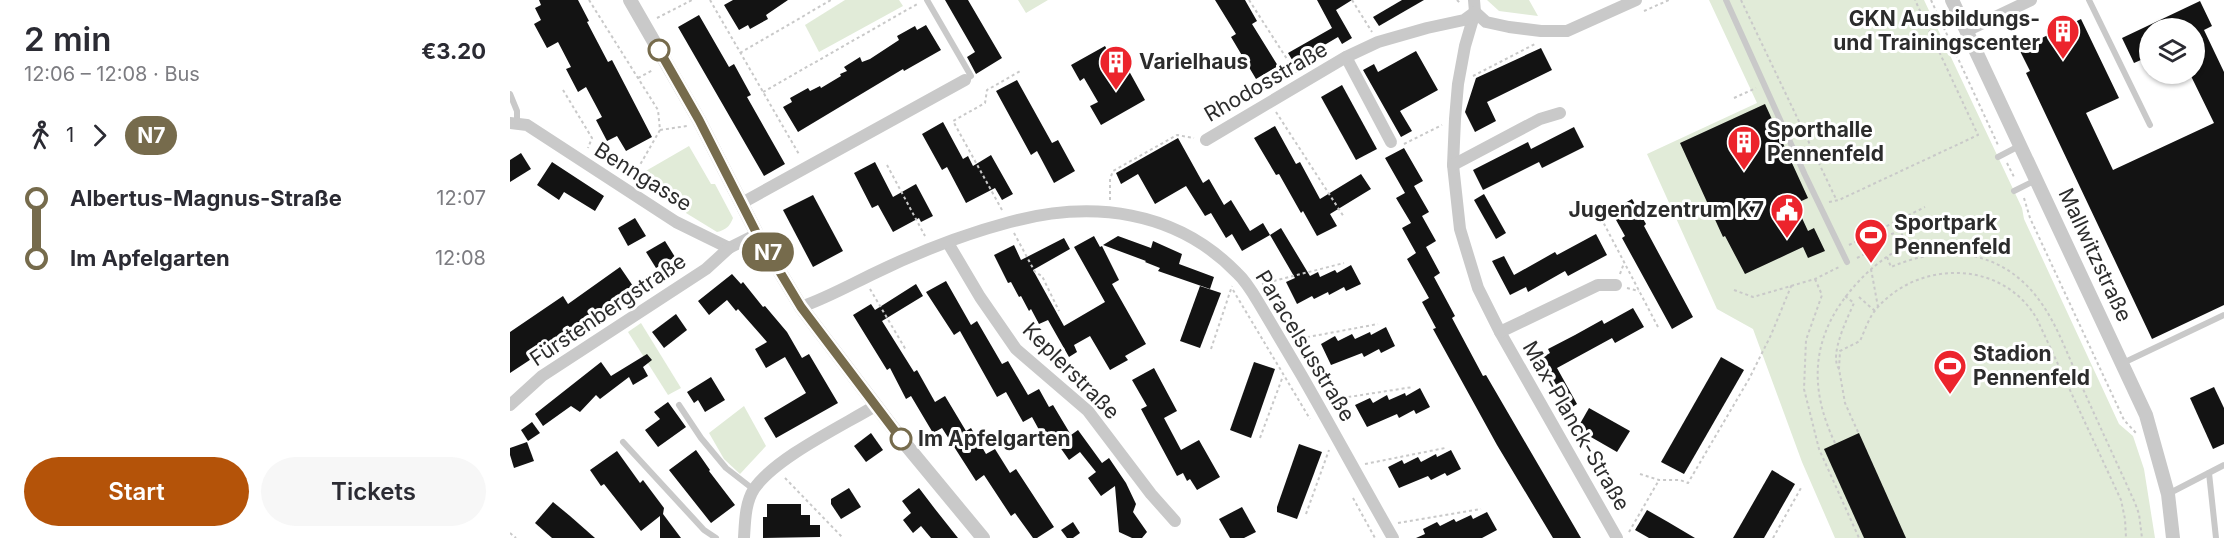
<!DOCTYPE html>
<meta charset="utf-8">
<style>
body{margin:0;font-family:Inter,sans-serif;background:#f7f7f7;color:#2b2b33;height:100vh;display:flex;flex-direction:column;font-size:22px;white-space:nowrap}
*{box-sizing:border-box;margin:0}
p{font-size:20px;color:#7c7c81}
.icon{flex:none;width:33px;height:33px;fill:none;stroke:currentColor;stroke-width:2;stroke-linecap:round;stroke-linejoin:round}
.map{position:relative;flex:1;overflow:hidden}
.sheet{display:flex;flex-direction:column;background:#fff;width:510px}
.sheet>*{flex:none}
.badge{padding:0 12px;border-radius:20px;font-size:21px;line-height:39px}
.fabs{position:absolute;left:1629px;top:18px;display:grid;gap:12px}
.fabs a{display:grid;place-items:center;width:66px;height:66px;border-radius:50%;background:#fff;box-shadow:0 2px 4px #0004;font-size:30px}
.map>.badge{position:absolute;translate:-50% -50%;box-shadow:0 0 0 3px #fff}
.legs{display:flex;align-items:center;gap:9px;height:66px;padding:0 24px;font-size:20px}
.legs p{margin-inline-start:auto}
.head{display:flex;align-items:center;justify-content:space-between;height:102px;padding:0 24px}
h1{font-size:33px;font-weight:600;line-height:45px}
.cta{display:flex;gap:12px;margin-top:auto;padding:12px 24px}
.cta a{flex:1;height:69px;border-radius:36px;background:#b45309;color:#fff;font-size:24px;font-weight:600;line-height:69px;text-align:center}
.cta a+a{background:#f7f7f7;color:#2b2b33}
ul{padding:0 24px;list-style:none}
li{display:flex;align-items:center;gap:21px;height:60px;font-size:22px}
li i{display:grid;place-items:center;width:9px;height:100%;margin:0 8px;background:currentColor}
li i::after{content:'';width:15px;height:15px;margin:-8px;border:4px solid;border-radius:50%;background:#fff}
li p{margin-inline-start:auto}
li:first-child i{background:linear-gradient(#0000 50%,currentColor 0)}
li:last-child i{background:linear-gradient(currentColor 50%,#0000 0)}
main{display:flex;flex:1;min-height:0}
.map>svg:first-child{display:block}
.green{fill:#e1ebd8}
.building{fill:#131313}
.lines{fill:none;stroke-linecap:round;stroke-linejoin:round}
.path{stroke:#c9c9c9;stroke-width:2;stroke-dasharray:3 3;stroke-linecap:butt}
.service{stroke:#c9c9c9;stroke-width:6}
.minor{stroke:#c9c9c9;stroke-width:12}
.tertiary{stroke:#c9c9c9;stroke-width:14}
.line-1-casing{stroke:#fff;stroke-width:14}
.line-1{stroke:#766b4c;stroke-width:9}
.stop-1-dot{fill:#fff;stroke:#766b4c;stroke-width:3}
.labels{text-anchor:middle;stroke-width:6;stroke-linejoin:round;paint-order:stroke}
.poi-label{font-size:21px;font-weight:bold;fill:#2c2c2c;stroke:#fff;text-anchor:start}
.street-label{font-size:21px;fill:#2c2c2c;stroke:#fff}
.stop-label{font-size:21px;font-weight:bold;fill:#2c2c2c;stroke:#fff;text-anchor:start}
</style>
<main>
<section class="sheet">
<div class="head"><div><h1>2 min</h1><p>12:06 – 12:08 · Bus</p></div><b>€3.20</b></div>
<div class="legs"><svg class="icon" aria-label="walk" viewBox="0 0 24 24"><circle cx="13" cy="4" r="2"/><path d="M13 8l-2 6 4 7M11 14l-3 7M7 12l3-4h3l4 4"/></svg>1<svg class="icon" aria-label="forward" viewBox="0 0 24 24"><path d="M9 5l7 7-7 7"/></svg><b class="badge" style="background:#766b4c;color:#fff">N7</b></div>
<ul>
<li><i style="color:#766b4c"></i><b>Albertus-Magnus-Straße</b><p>12:07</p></li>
<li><i style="color:#766b4c"></i><b>Im Apfelgarten</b><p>12:08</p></li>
</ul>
<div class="cta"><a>Start</a><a>Tickets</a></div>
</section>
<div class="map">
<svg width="1714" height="538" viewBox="0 0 1714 538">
<rect width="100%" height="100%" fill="#fff"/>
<g class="green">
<polygon points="335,0 389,0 393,6 309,52 295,25"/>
<polygon points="508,0 538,0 516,13"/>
<polygon points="977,0 1019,0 1028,16 989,11"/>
<polygon points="1199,0 1414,0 1512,208 1514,219 1609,424 1623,436 1634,469 1645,538 1325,538 1292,462 1243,329 1207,309 1137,154 1247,103"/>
<path d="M179,146L201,184H205L223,218C220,226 216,230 207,232L176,213L177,199L134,172Z"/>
<polygon points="131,323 171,388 158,395 118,332"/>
<polygon points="234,406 256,446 230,474 214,459 199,433"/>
</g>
<g class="building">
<polygon points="29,0 68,0 79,21 77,22 98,62 102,60 142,137 116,151 107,136 97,141 86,120 92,117 76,87 68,92 56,69 61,67 48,42 37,48 24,24 31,20 25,8 31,5"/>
<polygon points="223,0 278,0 256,15 258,19 240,29 238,25 229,30 214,5"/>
<polygon points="435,0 458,0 492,58 466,74 457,57 465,52"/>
<polygon points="705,0 735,0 747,21 742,24 768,66 746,79 721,37 726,34"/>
<polygon points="807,0 842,0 826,10 842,38 832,44 828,37 784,63 778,53 822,28"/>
<polygon points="892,0 914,0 869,26 863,17"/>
<polygon points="1690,1 1702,26 1694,30 1714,72 1714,305 1642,339 1516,73 1520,71 1509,49 1571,19 1609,98 1576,113 1603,170 1704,123 1680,74 1684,74 1684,28 1640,28 1640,56 1624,63 1612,38"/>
<polygon points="189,15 219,67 224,64 241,95 237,97 275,164 254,176 168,27"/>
<polygon points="416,25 431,50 394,71 393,69 288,132 273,107 282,102 280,98 298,88 300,91 310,86 311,88 331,76 330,74 337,71 334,67 350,57 352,62 360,59 389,40 387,36 405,26 407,30"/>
<polygon points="595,46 611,76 619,71 635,100 591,125 580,106 588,102 574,78 570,81 561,65"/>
<polygon points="1031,48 1042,70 977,102 986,121 965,132 955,112 966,78"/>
<polygon points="906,51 928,90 890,111 902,131 891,137 853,70 864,64 868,72"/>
<polygon points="507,80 542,143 548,140 565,171 544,183 527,151 521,155 486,91"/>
<polygon points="832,85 867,149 846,160 811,97"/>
<polygon points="1255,104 1298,198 1272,210 1292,218 1298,231 1304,228 1315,251 1298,258 1293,247 1235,274 1215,236 1213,237 1170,143"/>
<polygon points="433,122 453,159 458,156 463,166 481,155 503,194 492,200 485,188 456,203 437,167 432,170 412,134"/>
<polygon points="765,126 786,164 790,162 810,199 851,174 861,189 820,214 827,226 807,236 793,211 791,213 769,174 766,175 744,138"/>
<polygon points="1064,127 1074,147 1032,168 1029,162 973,190 963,170 1018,142 1021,149"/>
<polygon points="668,138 693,183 699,179 714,205 721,200 740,231 753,223 760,235 732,251 722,234 716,238 701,213 695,216 676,186 645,204 628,174 611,184 606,173"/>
<polygon points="894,148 913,181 904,186 919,212 912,216 926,241 916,247 930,273 924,277 945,316 942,318 973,376 976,375 1071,538 1043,538 987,445 923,329 926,328 912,302 919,298 897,259 906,253 892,228 901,223 886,198 895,193 875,158"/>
<polygon points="11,153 21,169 0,182 0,160"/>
<polygon points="42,162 94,196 85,211 54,192 49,200 27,185"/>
<polygon points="365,162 383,197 406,184 423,216 411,222 409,218 383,232 368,205 362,208 344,173"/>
<polygon points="974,194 996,233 986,239 964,200"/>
<polygon points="303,195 333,251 303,267 273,210"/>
<polygon points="1122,199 1136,224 1134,226 1183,317 1162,329 1112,238 1115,236 1101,211"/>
<polygon points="125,218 136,236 118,246 108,228"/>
<polygon points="771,228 800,276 808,272 810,277 825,270 827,273 841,265 851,284 836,291 834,287 819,295 818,292 804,299 802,296 787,304 776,282 785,278 760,235"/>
<polygon points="1086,234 1097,255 1058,276 1055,271 1018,292 1016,287 1000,295 982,261 994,256 1004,275 1045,252 1047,255"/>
<polygon points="584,236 590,247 592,246 609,280 602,284 636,344 615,356 618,360 600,370 580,336 564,345 567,352 559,357 538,320 529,324 521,309 519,311 511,296 509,297 501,282 498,283 484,255 504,245 511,260 554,238 560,249 523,270 554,326 595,302 564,247"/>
<polygon points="608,236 641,248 643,241 672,254 669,264 704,277 700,289 648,271 650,268 635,262 636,261 593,245"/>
<polygon points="155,241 165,257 146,268 136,252"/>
<polygon points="110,267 123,286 73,325 0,373 0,332 53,296 58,304"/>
<polygon points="222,274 231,284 233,282 253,307 255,306 277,332 292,358 299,354 328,403 266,438 254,418 296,393 275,357 256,368 245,349 257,342 228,309 226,311 217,300 199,315 188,301"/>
<polygon points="436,281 461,325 467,321 492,364 498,361 518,395 529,389 539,407 543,405 561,435 568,430 592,463 599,458 616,483 626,504 623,512 637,532 632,538 622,538 609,532 605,486 591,496 578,478 586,472 570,452 559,460 540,433 533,437 522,417 513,422 496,392 487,397 450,331 444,335 416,292"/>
<polygon points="406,284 413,296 372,321 404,372 407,370 425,402 435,396 456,431 461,428 476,454 485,449 500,473 506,469 544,527 527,538 523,538 505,513 501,516 474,475 466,481 432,428 423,433 401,396 396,399 380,368 377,370 343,315 361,304 365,310"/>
<polygon points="690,286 711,293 690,348 670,341"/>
<polygon points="1123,308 1134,327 1105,343 1102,338 1047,368 1067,404 1056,411 1028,360 1040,353 1038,349 1065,335 1092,320 1094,324"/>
<polygon points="166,314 177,330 154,348 142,332"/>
<polygon points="876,327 885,346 871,353 869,349 854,357 852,353 821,365 811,344 825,336 828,341 842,334 845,339 860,332 861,335"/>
<polygon points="137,354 142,360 133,367 138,376 123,385 119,377 90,399 86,395 70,412 61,406 33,426 25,414 91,362 101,376"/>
<polygon points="1211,357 1234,370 1174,474 1151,462"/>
<polygon points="744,362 765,369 741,438 720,430"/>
<polygon points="644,368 667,411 654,418 671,450 689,440 710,477 687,490 680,479 677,481 673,473 667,476 631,409 637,406 622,380"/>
<polygon points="201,377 215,400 195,412 188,400 184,403 177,392"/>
<polygon points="1704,387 1714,408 1714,444 1703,449 1680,398"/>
<polygon points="910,388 920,407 906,414 904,410 889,418 887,414 857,427 845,405 860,398 863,403 877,395 879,400 895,393 896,396"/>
<polygon points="158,402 176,427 148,447 135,430 150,419 144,412"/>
<polygon points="1079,408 1120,431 1107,452 1067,429"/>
<polygon points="22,422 30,433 18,441 11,430"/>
<polygon points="361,433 373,450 356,462 344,446"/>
<polygon points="1349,433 1396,538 1354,538 1314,449"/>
<polygon points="17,442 24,461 4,468 0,455 0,448"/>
<polygon points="789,444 812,452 787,519 767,512 767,507"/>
<polygon points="186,450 200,470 199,471 225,505 201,523 159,470"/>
<polygon points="941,450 951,469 937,476 935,473 921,480 918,476 889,488 878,467 892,460 894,464 908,457 911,462 926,454 927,457"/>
<polygon points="107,451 130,483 133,480 154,508 153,514 171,538 150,538 150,516 131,531 94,484 91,486 80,470"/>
<polygon points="1262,470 1285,484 1254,538 1223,538"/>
<polygon points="339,488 351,507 331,519 321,504 321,499"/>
<polygon points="409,488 425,509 448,538 421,538 411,526 403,533 393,520 401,513 392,501"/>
<polygon points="43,502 60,516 85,538 42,538 25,523"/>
<polygon points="257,504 291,504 291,515 300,515 300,525 310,525 310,537 253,538 253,517 257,517"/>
<polygon points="732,507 746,532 734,538 720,538 709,519"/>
<polygon points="1137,510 1158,522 1185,538 1139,538 1125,530"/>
<polygon points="977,512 987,530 972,538 906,538 915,534 913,529 927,522 930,526 944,519 946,522 961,515 963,519"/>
<polygon points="563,522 570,533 563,538 557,538 551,530"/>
</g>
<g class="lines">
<g class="path">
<polyline points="79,0 148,110 150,130 123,177"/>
<polyline points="200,0 290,156"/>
<polyline points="739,0 786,73"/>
<polyline points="842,0 862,32"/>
<polyline points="947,0 951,4"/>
<polyline points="1231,0 1326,199"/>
<polyline points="1421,0 1488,145"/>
<polyline points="1134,11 1159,0"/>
<polyline points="147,18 182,0"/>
<polyline points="230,53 321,0"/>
<polyline points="963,76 1025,44"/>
<polyline points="128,78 143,70"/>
<polyline points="53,90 82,138 78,148"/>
<polyline points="253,92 409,3"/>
<polyline points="1224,98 1246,88"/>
<polyline points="766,112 834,217"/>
<polyline points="150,130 177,126"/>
<polyline points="894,144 932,125"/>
<polyline points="1497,163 1505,179"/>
<polyline points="377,165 415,236"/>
<polyline points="1514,198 1520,218 1614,420 1626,433"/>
<polyline points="600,200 600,179 603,171 667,135 684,138"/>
<polyline points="1319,202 1329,200 1468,135 1405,0"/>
<polyline points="492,210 443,121 475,103 477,90 512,70"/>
<polyline points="1091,218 1148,327"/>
<polyline points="504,233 525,272 532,276 549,311"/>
<polyline points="1339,245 1415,207"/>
<path d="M1377,257L1381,267C1437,243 1495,250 1532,304C1548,327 1558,356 1570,382C1588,423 1607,463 1625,503L1629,514L1632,538"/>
<polyline points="1347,258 1357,253 1375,237 1420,217"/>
<polyline points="1361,269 1368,307"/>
<polyline points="1110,274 1114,263"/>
<polyline points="1305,279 1312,295 1296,340 1294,389 1309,449 1349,538"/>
<polyline points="752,284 834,263"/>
<polyline points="1117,288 1129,291"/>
<polyline points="360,289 396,350"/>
<polyline points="723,290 800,419"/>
<polyline points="1224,290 1243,297 1305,279 1329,267"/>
<polyline points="1349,297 1365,311"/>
<polyline points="786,342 798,337 868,324"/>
<polyline points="701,349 722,286"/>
<path d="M1329,369C1319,355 1337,319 1344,303L1335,296"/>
<polyline points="821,402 832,398 903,387"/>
<path d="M1348,432L1335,403L1329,369L1330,351L1350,341C1355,330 1359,317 1367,308C1410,259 1493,260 1527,319L1611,500L1615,519L1616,538"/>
<polyline points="750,438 773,376"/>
<path d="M1325,443C1296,382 1303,330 1349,281C1363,266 1379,254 1397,245L1386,222"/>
<polyline points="855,464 935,448"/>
<polyline points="1130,474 1149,480 1170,480 1178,483 1239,379 1261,335 1282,284"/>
<polyline points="275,478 333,538"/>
<polyline points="843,498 865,538"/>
<polyline points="796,514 819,450"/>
<polyline points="888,523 971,509"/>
<polyline points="1119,532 1149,480"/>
<polyline points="0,533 6,538"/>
<polyline points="1263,538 1291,488"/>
</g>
<g class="service">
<polyline points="417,0 461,76 455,80"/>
<polyline points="1216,0 1295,175 1337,262"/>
<polyline points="1579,0 1640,125"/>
<polyline points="0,94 7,111 7,123"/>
<polyline points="1488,157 1511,145"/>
<polyline points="1504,191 1526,180"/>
<polyline points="1613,363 1714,315"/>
<polyline points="169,405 191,438 216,468 243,489"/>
<polyline points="113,442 194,530 206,538"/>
<polyline points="1699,473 1706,538"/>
<polyline points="1658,494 1714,465"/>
</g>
<g class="minor">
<polyline points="964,0 965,12 955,46 948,84 945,119 943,165 950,229 968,288 990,332 1107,538"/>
<polyline points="965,12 976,22 999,27 1031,31 1057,31 1126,0"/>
<polyline points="1456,31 1521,0"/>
<polyline points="836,57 881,142"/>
<polyline points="0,123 17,125 166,222 219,248 247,234"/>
<polyline points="696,140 836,57 868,42 917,28 954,20 965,12"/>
<polyline points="943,165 1030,119 1050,113"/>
<polyline points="232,203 455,80"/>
<polyline points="438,243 470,297 506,349 578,411 641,494 665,521"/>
<path d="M291,307C317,298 340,285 365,273C408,252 455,234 500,222C582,200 666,210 727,273C738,283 745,297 753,310C766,332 779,354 792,376C823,430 852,484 883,538"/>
<polyline points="990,332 1088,285 1106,285"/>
<polyline points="0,405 32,376 196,269 219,248"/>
<path d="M234,538C235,522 235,503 244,489C265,458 332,426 365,406"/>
</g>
<g class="tertiary">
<polyline points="120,0 189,120 247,234 291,307 392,440 473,538"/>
<polyline points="1442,0 1636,415 1658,494 1663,538"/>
</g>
</g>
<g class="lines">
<defs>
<polyline id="line-1" points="149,50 189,120 247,234 291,307 391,439"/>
</defs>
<use href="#line-1" class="line-1-casing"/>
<use href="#line-1" class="line-1"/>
</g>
<defs>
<symbol id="building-pin" viewBox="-11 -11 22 30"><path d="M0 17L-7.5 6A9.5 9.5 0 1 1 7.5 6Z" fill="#ec242c" stroke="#fff"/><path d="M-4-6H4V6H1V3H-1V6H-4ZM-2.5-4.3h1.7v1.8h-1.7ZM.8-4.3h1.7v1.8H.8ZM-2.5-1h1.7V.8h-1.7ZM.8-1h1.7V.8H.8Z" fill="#fff"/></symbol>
<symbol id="civic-pin" viewBox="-11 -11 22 30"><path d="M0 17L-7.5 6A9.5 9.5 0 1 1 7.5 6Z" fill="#ec242c" stroke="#fff"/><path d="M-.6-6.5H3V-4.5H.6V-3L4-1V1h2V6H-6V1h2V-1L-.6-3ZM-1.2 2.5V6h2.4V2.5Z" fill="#fff"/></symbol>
<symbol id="stadium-pin" viewBox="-11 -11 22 30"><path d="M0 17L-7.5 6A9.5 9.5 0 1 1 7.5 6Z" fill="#ec242c" stroke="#fff"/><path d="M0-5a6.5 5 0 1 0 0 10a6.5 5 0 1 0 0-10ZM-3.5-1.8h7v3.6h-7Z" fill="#fff"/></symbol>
</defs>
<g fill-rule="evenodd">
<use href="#building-pin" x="1534" y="12" width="38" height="52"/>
<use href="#building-pin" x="587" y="43" width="38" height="52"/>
<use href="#building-pin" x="1215" y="123" width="38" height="52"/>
<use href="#civic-pin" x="1258" y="191" width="38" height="52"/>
<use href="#stadium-pin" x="1342" y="216" width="38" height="52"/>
<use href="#stadium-pin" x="1421" y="347" width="38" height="52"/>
</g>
<g class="stop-1-dot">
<circle cx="149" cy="50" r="10"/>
<circle cx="391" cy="439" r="10"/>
</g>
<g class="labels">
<g class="poi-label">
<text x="1530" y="26" text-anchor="end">GKN Ausbildungs-<tspan x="1530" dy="24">und Trainingscenter</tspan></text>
<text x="629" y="69">Varielhaus</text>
<text x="1257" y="137">Sporthalle<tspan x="1257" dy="24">Pennenfeld</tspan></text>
<text x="1254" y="217" text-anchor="end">Jugendzentrum K7</text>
<text x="1384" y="230">Sportpark<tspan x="1384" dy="24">Pennenfeld</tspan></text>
<text x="1463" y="361">Stadion<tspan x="1463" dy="24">Pennenfeld</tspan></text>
</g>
<g class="street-label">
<text transform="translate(756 82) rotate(-30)" y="7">Rhodosstraße</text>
<text transform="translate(133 177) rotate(32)" y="7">Benngasse</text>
<text transform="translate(1585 255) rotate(65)" y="7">Mallwitzstraße</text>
<text transform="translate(98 310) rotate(-34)" y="7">Fürstenbergstraße</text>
<text transform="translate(795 346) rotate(59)" y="7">Paracelsusstraße</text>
<text transform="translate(561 371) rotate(45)" y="7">Keplerstraße</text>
<text transform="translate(1066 426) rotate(60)" y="7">Max-Planck-Straße</text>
</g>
<g class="stop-label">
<text x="408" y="446">Im Apfelgarten</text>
</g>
</g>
</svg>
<div class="fabs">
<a><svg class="icon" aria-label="layers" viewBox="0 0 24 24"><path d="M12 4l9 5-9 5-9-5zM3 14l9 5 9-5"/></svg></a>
</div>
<b class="badge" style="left:258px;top:252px;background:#766b4c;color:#fff">N7</b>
</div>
</main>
